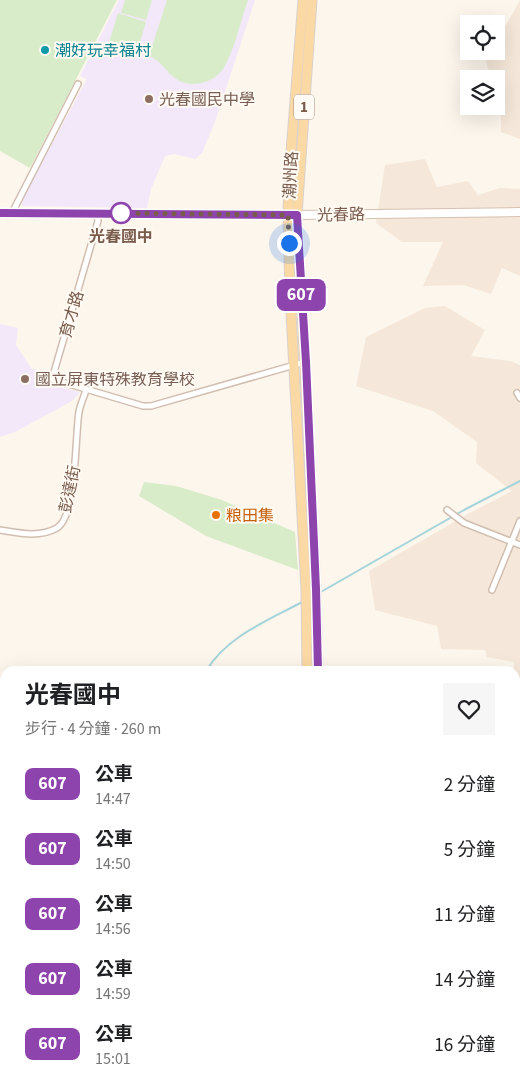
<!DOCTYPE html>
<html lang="zh-TW">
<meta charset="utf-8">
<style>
body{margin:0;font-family:"Source Sans 3","Noto Sans TC",sans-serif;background:#f6f6f6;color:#202124;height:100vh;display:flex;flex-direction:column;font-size:19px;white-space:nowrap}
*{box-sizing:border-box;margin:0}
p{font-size:16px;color:#757577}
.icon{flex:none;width:28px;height:28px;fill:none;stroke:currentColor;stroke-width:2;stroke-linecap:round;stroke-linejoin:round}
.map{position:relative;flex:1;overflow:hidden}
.sheet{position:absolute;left:0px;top:666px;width:520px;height:421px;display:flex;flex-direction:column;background:#fff;border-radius:15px 15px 0 0;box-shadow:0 5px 20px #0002}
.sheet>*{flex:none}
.badge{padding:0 10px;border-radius:8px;font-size:18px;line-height:32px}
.fabs{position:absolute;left:460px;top:15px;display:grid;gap:10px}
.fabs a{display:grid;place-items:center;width:45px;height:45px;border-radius:0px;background:#fff;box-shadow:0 5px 20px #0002;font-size:25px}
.you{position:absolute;width:25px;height:25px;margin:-12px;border:4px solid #fff;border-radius:50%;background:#1a73e8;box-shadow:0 0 0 8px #1a73e833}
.map>.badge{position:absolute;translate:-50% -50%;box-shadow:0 0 0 2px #fff}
.round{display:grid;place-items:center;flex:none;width:52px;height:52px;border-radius:0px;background:#f6f6f6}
.overview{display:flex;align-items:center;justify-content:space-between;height:85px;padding:0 25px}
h1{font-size:24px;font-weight:700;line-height:38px}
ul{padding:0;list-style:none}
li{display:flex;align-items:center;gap:15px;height:65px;padding:0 25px}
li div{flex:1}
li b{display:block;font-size:19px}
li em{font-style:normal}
li .badge{min-width:55px;font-weight:700;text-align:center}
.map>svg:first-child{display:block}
.residential{fill:#f5e8da}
.industrial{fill:#efe9e4}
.education{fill:#f3e8fa}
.green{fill:#d8ecc9}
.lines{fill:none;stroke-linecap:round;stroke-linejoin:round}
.stream{stroke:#a5d3da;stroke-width:2}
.minor-casing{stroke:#d1beb0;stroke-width:8}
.tertiary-casing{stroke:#d1beb0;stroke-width:9}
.secondary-casing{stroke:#d6c0b0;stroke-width:10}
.primary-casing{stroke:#dad1cd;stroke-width:11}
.minor{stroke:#fff;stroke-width:5}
.tertiary{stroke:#fff;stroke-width:7}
.secondary{stroke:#fff;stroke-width:8}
.primary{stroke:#fbd9a5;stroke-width:9}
.line-casing{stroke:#fff;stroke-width:11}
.line{stroke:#8e44ad;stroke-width:8}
.walk{stroke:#7a5c4d;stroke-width:5;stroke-dasharray:0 9}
.culture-dot{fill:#0f9aa8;stroke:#fffaf3;stroke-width:2}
.education-dot{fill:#8d6e63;stroke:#fffaf3;stroke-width:2}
.stop-dot{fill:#fff;stroke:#8e44ad;stroke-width:2.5}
.food-dot{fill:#e8710a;stroke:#fffaf3;stroke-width:2}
.labels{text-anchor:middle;stroke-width:4;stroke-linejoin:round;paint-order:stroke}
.shield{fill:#fffaf3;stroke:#a28b7f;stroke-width:1}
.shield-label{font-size:15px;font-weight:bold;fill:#7a5c4d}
.culture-label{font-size:16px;fill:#0d838f;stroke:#fffaf3;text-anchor:start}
.education-label{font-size:16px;fill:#785e54;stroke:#fffaf3;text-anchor:start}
.street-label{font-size:16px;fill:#7a5c4d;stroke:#fffaf3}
.stop-label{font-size:16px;font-weight:bold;fill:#7a5c4d;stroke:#fffaf3}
.food-label{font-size:16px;fill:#c56008;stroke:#fffaf3;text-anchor:start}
</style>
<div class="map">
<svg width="520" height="1087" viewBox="0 0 520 1087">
<rect width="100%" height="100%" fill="#fdf6ec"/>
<g class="residential">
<polygon points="520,0 520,139 501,132 501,113 496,96 496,79 491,79 486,62 492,51 496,51 496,43"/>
<polygon points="425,159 437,187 468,181 478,195 500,188 520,189 520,276 502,268 491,294 463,285 423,286 443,242 402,242 376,223 385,165"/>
<polygon points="445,306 485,330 471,356 510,361 520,365 520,900 515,902 514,662 487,657 485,650 441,649 437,626 375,610 369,571 468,514 512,491 476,463 477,442 433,411 356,386 366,337 425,308"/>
<polygon points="5,1046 5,1082 98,1082 99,1087 0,1087 0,1047"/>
</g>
<polygon class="industrial" points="515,1060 519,1087 434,1087 413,1083 515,1082"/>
<g class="education">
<polygon points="119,0 255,0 216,119 202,153 195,159 174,154 165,156 151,189 147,208 22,206 23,198 87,79 80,76"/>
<polygon points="0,324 18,328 16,345 31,368 50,374 48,384 80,392 72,401 15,432 0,437"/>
</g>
<g class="green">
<polygon points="0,0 117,0 30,168 0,151"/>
<polygon points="125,0 152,0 146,20 121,13"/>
<path d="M167,0H248C241,20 234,52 223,69C214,82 196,87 182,82C167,76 163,61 149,56Z"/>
<polygon points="118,13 146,22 136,55 108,46"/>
<polygon points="144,482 176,486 222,500 295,532 298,570 206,536 139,496"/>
</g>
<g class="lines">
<g class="stream">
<polyline points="319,593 464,510 520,481"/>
<path d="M206,671C227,636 269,620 304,601"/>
<polyline points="0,812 5,809"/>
</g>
<defs>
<g id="minor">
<polyline points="12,213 78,84"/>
<polyline points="97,213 98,221 52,379 143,406 151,406 305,362"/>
<polyline points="517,393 520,398"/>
<polyline points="447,510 464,523 520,545"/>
<path d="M0,530C19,533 39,538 57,528C77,516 75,435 79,412C80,405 84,397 86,390"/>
<polyline points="492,590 520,521"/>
<polyline points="352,1082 374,1087"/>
</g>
<g id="tertiary">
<polyline points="515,902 520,900"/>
<polyline points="0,1073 5,1073"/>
</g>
<polyline id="secondary" points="0,213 297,215 520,212"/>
<g id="primary">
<polyline points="303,0 289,177 288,215 290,295 306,590 307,671"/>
<polyline points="312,0 297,215 316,589 318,671"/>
<polyline points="316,1082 316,1087"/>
<polyline points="324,1082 324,1087"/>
</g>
</defs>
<use href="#minor" class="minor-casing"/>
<use href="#tertiary" class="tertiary-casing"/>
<use href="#secondary" class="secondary-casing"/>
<use href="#primary" class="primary-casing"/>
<use href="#minor" class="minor"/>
<use href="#tertiary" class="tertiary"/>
<use href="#secondary" class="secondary"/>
<use href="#primary" class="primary"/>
</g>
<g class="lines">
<defs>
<polyline id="line" points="0,213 297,215 306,362 316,589 318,671"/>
</defs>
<use href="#line" class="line-casing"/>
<use href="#line" class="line"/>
<polyline class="walk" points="121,213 116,213 288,215 289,243"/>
</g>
<circle class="culture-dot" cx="45" cy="50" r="5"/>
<g class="education-dot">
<circle cx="149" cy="99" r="5"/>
<circle cx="25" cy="379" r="5"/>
</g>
<circle class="stop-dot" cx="121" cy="213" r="10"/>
<circle class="food-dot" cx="216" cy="515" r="5"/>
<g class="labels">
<rect class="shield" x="294" y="94.5" width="20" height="25" rx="4"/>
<g class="shield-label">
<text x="304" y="112">1</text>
</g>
<g class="culture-label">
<text x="55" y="56">潮好玩幸福村</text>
</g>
<g class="education-label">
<text x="159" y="105">光春國民中學</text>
<text x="35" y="385">國立屏東特殊教育學校</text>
</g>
<g class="street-label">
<text transform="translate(290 175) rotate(-87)" y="6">潮州路</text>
<text transform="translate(341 214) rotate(-1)" y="6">光春路</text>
<text transform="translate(71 314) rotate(-74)" y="6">育才路</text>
<text transform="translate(69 489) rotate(-78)" y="6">彭達街</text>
</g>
<g class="stop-label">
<text x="121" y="242">光春國中</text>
</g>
<g class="food-label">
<text x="226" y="521">粮田集</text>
</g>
</g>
</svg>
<div class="fabs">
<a><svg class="icon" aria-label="locate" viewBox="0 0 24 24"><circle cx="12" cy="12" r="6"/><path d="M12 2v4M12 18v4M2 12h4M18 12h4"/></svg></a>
<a><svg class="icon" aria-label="layers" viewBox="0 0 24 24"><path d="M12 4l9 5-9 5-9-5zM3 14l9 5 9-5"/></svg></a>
</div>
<div class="you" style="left:289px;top:243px"></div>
<b class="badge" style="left:301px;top:295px;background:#8e44ad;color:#fff">607</b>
<section class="sheet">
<div class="overview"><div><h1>光春國中</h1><p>步行 · 4 分鐘 · 260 m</p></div><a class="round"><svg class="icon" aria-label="heart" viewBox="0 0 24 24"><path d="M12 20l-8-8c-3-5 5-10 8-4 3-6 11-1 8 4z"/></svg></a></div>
<ul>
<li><span class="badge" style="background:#8e44ad;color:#fff">607</span><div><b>公車</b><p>14:47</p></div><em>2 分鐘</em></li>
<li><span class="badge" style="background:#8e44ad;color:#fff">607</span><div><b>公車</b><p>14:50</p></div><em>5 分鐘</em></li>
<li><span class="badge" style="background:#8e44ad;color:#fff">607</span><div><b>公車</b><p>14:56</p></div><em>11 分鐘</em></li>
<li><span class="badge" style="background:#8e44ad;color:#fff">607</span><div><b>公車</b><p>14:59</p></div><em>14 分鐘</em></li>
<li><span class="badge" style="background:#8e44ad;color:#fff">607</span><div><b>公車</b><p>15:01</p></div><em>16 分鐘</em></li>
</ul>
</section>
</div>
